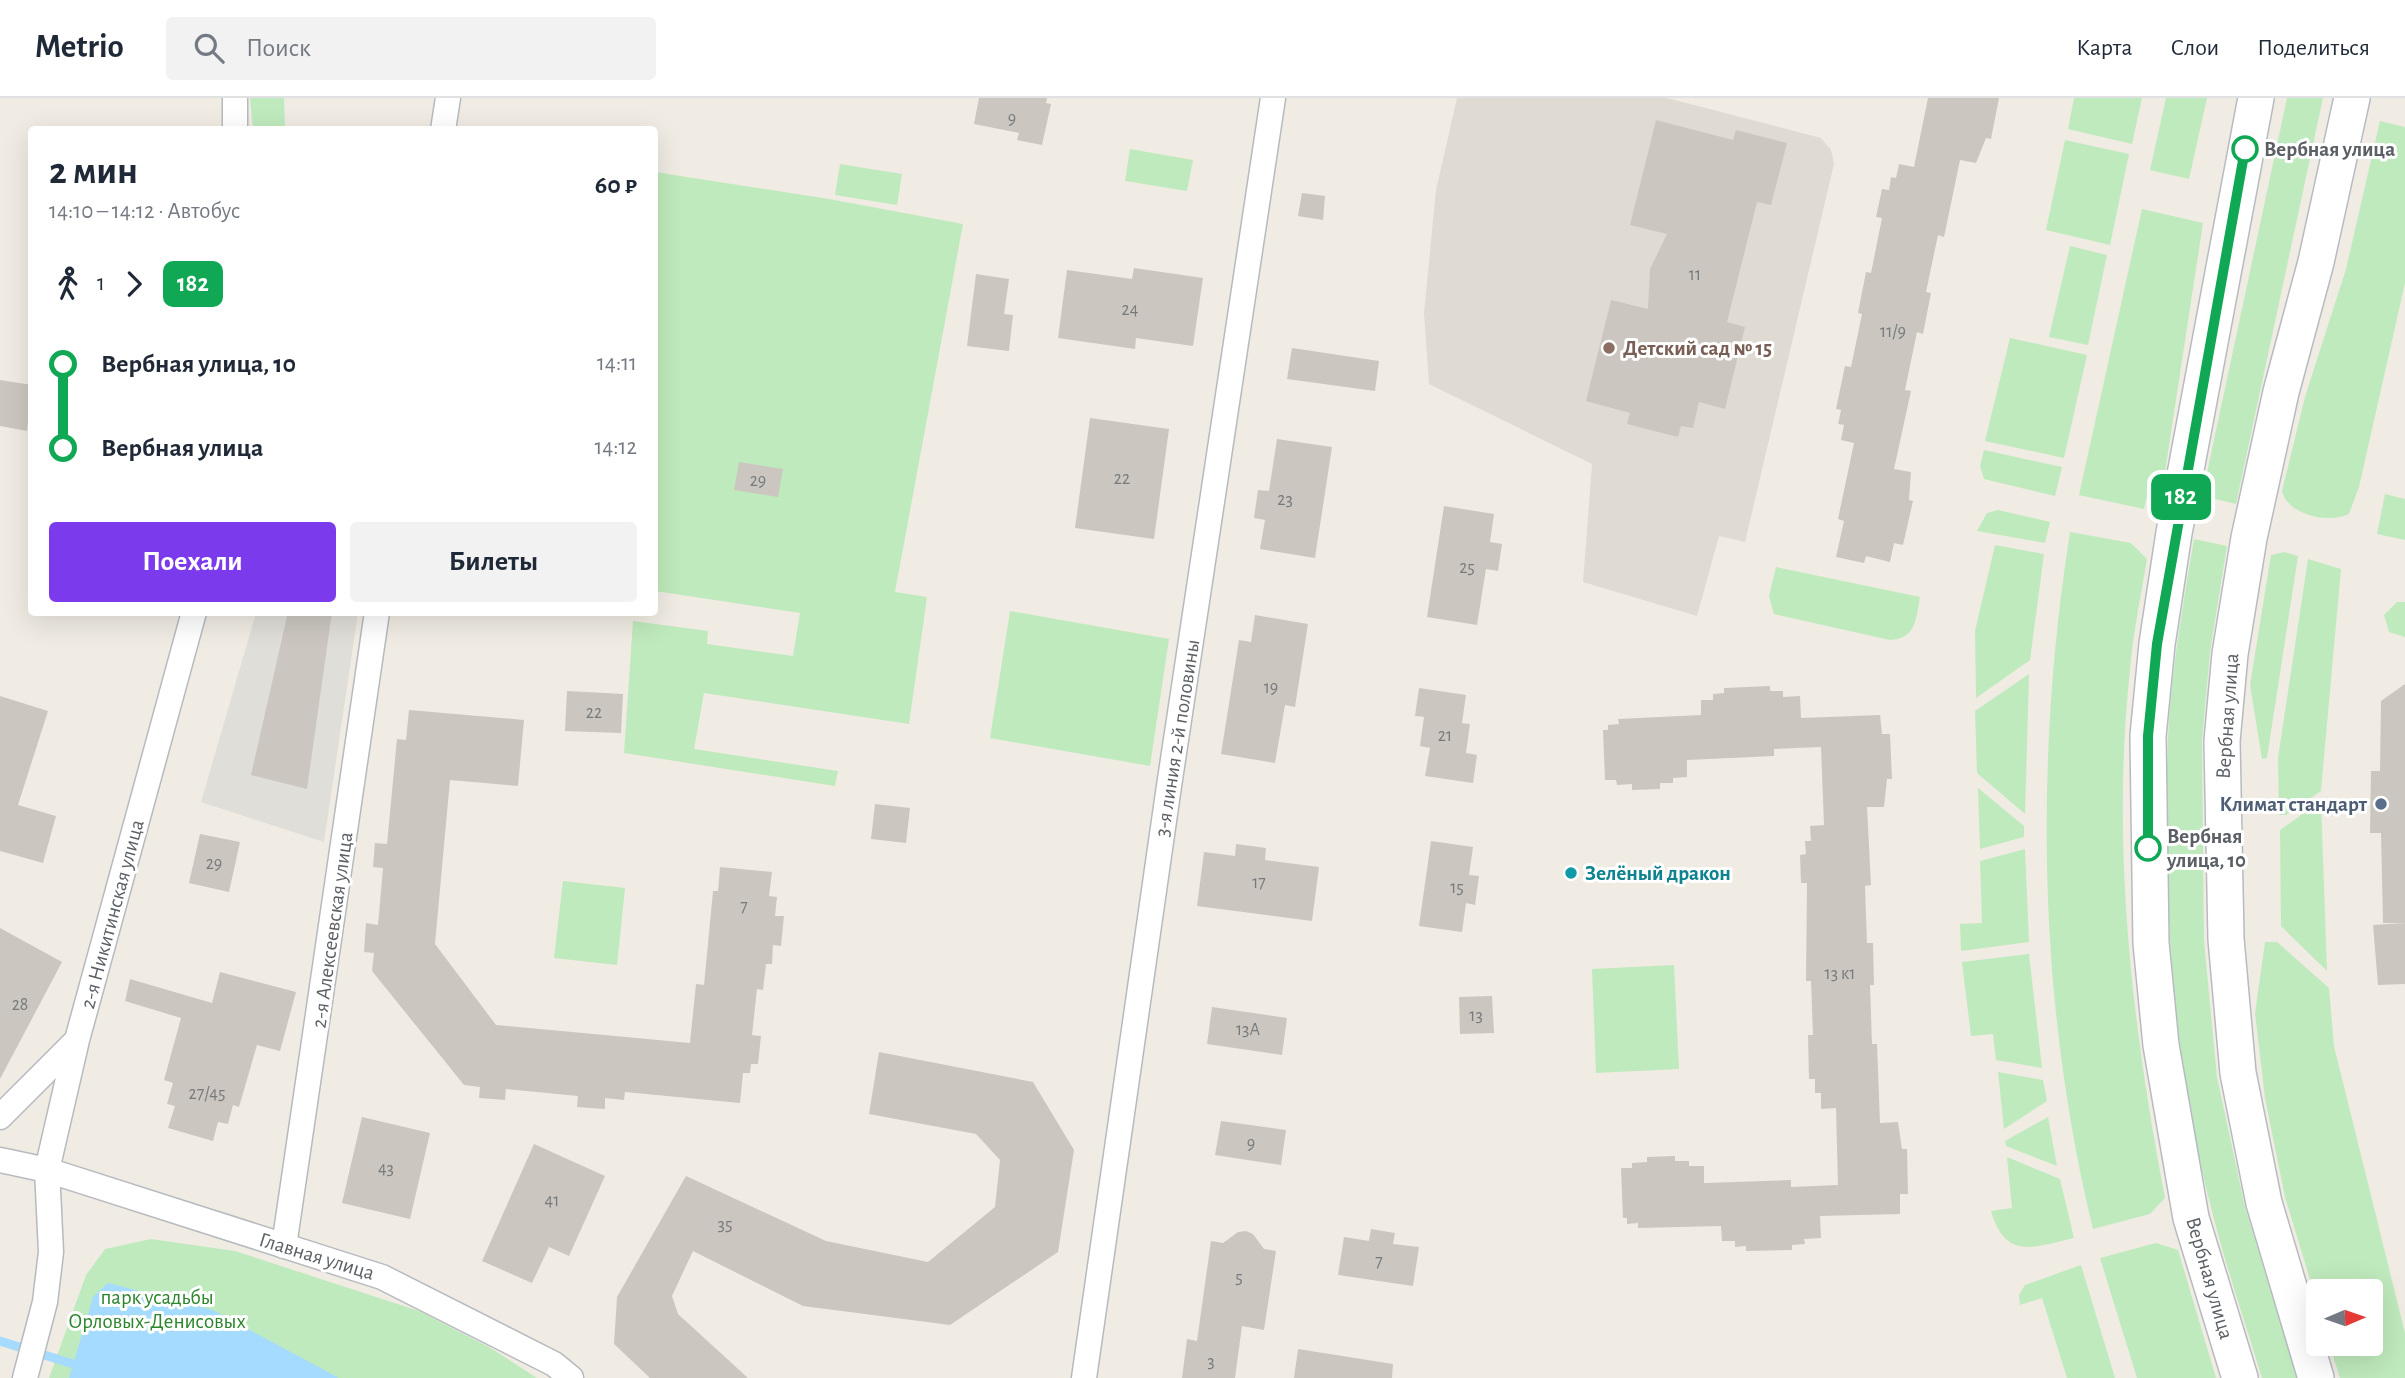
<!DOCTYPE html>
<html lang="ru">
<meta charset="utf-8">
<style>
body{margin:0;font-family:"Alegreya Sans",sans-serif;background:#f2f2f3;color:#1f2937;height:100vh;display:flex;flex-direction:column;font-size:26px;white-space:nowrap}
*{box-sizing:border-box;margin:0}
p{font-size:23px;color:#747a83}
.icon{flex:none;width:38px;height:38px;fill:none;stroke:currentColor;stroke-width:2;stroke-linecap:round;stroke-linejoin:round}
.map{position:relative;flex:1;overflow:hidden}
.drawer{position:absolute;left:28px;top:28px;width:630px;height:490px;display:flex;flex-direction:column;background:#fff;border-radius:7px;box-shadow:0 7px 28px #0002}
.drawer>*{flex:none}
.badge{padding:0 14px;border-radius:10px;font-size:24px;line-height:46px}
.needle{width:46px;rotate:88deg}
.fabs{position:absolute;left:2306px;top:1181px;display:grid;gap:14px}
.fabs a{display:grid;place-items:center;width:77px;height:77px;border-radius:7px;background:#fff;box-shadow:0 7px 28px #0002;font-size:35px}
.map>.badge{position:absolute;translate:-50% -50%;box-shadow:0 0 0 4px #fff}
.legs{display:flex;align-items:center;gap:10px;height:77px;padding:0 21px;font-size:23px}
.legs p{margin-inline-start:auto}
.headline{display:flex;align-items:center;justify-content:space-between;height:119px;padding:0 21px}
h1{font-size:38px;font-weight:600;line-height:52px}
.button{display:flex;gap:14px;margin-top:auto;padding:14px 21px}
.button a{flex:1;height:80px;border-radius:7px;background:#7c3aed;color:#fff;font-size:28px;font-weight:600;line-height:80px;text-align:center}
.button a+a{background:#f2f2f3;color:#1f2937}
ul{padding:0 21px;list-style:none}
li{display:flex;align-items:center;gap:24px;height:84px;font-size:26px}
li i{display:grid;place-items:center;width:10px;height:100%;margin:0 9px;background:currentColor}
li i::after{content:'';width:18px;height:18px;margin:-9px;border:5px solid;border-radius:50%;background:#fff}
li p{margin-inline-start:auto}
li:first-child i{background:linear-gradient(#0000 50%,currentColor 0)}
li:last-child i{background:linear-gradient(currentColor 50%,#0000 0)}
header{display:flex;align-items:center;gap:42px;box-sizing:border-box;height:98px;padding:0 35px;background:#fff;border-bottom:2px solid #e0e1e3}
header strong{font-size:33px}
nav{display:flex;gap:38px;margin-inline-start:auto;font-size:24px}
.search{width:490px;height:63px;background:#f2f2f3;display:flex;align-items:center;gap:18px;box-sizing:border-box;padding:0 24px;border-radius:7px;color:#747a83;font-size:26px}
.map>svg:first-child{display:block}
.industrial{fill:#e0ded8}
.education{fill:#dfdbd2}
.green{fill:#bfeabd}
.water{fill:#a4dbff}
.lines{fill:none;stroke-linecap:round;stroke-linejoin:round}
.stream{stroke:#a4dbff;stroke-width:9}
.building{fill:#cbc7c0}
.minor-casing{stroke:#b6babf;stroke-width:27}
.secondary-casing{stroke:#b7bbc1;stroke-width:38}
.minor{stroke:#fff;stroke-width:24}
.secondary{stroke:#fff;stroke-width:35}
.line-1-casing{stroke:#fff;stroke-width:16}
.line-1{stroke:#10a855;stroke-width:10}
.stop-1-dot{fill:#fff;stroke:#10a855;stroke-width:3.5}
.education-dot{fill:#8d6e63;stroke:#fff;stroke-width:2.5}
.service-dot{fill:#5c6f8a;stroke:#fff;stroke-width:2.5}
.culture-dot{fill:#0f9aa8;stroke:#fff;stroke-width:2.5}
.labels{text-anchor:middle;stroke-width:6;stroke-linejoin:round;paint-order:stroke}
.number-label{font-size:18px;fill:#777a7c}
.stop-label{font-size:21px;font-weight:bold;fill:#5b6066;stroke:#fff;text-anchor:start}
.education-label{font-size:21px;font-weight:bold;fill:#785e54;stroke:#fff;text-anchor:start}
.street-label{font-size:21px;fill:#5b6066;stroke:#fff}
.service-label{font-size:21px;font-weight:bold;fill:#4e5e75;stroke:#fff;text-anchor:end}
.culture-label{font-size:21px;font-weight:bold;fill:#0d838f;stroke:#fff;text-anchor:start}
.park-label{font-size:21px;fill:#2b852c;stroke:#fff}
</style>
<header>
<strong>Metrio</strong>
<div class="search"><svg class="icon" aria-label="search" viewBox="0 0 24 24"><circle cx="10" cy="10" r="6"/><path d="M15 15l6 6"/></svg>Поиск</div>
<nav><a>Карта</a><a>Слои</a><a>Поделиться</a></nav>
</header>
<div class="map">
<svg width="2405" height="1280" viewBox="0 0 2405 1280">
<rect width="100%" height="100%" fill="#f0ece3"/>
<polygon class="industrial" points="256,515 358,515 324,744 201,704"/>
<polygon class="education" points="1457,0 1667,0 1821,40 1831,52 1834,66 1745,444 1719,438 1697,518 1583,484 1592,366 1429,286 1424,215 1436,92"/>
<g class="green">
<polygon points="250,0 284,0 285,31 253,31"/>
<polygon points="2074,0 2142,0 2132,46 2068,31"/>
<polygon points="2166,0 2207,0 2189,81 2150,72"/>
<polygon points="2287,0 2323,0 2236,406 2202,398"/>
<path d="M2380,23L2405,29V185L2359,389L2349,416C2328,426 2288,417 2282,393L2305,299L2346,171Z"/>
<polygon points="2065,42 2129,56 2110,147 2046,132"/>
<polygon points="1130,51 1193,62 1187,93 1125,83"/>
<polygon points="840,66 902,76 897,107 835,97"/>
<polygon points="655,74 829,101 963,126 895,494 927,499 909,626 704,595 694,651 838,673 835,688 624,655 633,523 708,533 707,546 793,558 800,515 655,493"/>
<polygon points="2142,111 2203,125 2163,387 2150,384 2144,411 2079,397"/>
<polygon points="2070,148 2107,157 2088,247 2049,239"/>
<polygon points="2010,240 2087,257 2064,360 1985,343"/>
<polygon points="1984,352 2062,369 2055,398 1984,381 1980,368"/>
<polygon points="2385,396 2405,401 2405,442 2377,436"/>
<polygon points="1998,412 2050,424 2045,445 1977,433 1987,415"/>
<path d="M2070,434L2131,445L2147,461C2141,498 2133,535 2130,572C2111,747 2132,928 2165,1100L2150,1116L2093,1131C2038,905 2034,663 2070,434Z"/>
<path d="M2194,441L2227,448L2210,554L2202,643L2204,842L2217,979L2245,1109L2297,1280H2262C2245,1224 2226,1169 2212,1113C2172,961 2162,796 2168,640C2171,573 2183,507 2194,441Z"/>
<polygon points="1995,447 2044,456 2030,562 1976,600 1975,533"/>
<polygon points="2284,454 2298,458 2267,660 2262,661 2250,587 2271,457"/>
<polygon points="2308,461 2341,471 2321,693 2286,717 2279,717 2278,660"/>
<path d="M1776,469L1920,499C1916,521 1916,541 1890,542L1774,516L1769,498Z"/>
<polygon points="2397,504 2405,504 2405,539 2389,534 2384,517"/>
<polygon points="1010,513 1169,541 1150,668 990,640"/>
<polygon points="2029,576 2025,716 1977,675 1975,613"/>
<polygon points="1978,690 2024,728 2024,739 1980,751"/>
<polygon points="2321,703 2327,873 2281,828 2280,732"/>
<polygon points="2025,751 2029,844 1961,853 1960,826 1982,825 1980,763"/>
<polygon points="563,783 625,790 617,867 554,860"/>
<polygon points="2265,844 2277,844 2329,890 2334,948 2405,1235 2405,1280 2340,1280 2329,1246 2371,1246 2371,1194 2319,1194 2319,1211 2285,1099 2265,1000 2255,915"/>
<polygon points="2029,856 2042,970 1996,962 1993,936 1971,938 1962,864"/>
<polygon points="1674,867 1679,971 1596,975 1592,871"/>
<polygon points="1998,974 2043,982 2047,1003 2004,1031"/>
<polygon points="2048,1019 2057,1068 2006,1048 2005,1043"/>
<path d="M2007,1059L2060,1081L2074,1140C2034,1149 2006,1163 1991,1113L2012,1110Z"/>
<polygon points="151,1141 235,1153 419,1213 489,1249 537,1280 49,1280 86,1177 105,1151"/>
<polygon points="2156,1145 2178,1152 2216,1280 2137,1280 2100,1160"/>
<polygon points="2081,1167 2115,1280 2067,1280 2042,1200 2020,1207 2019,1197 2025,1187"/>
</g>
<polygon class="water" points="108,1185 213,1212 339,1280 69,1280 93,1199"/>
<g class="lines">
<polyline class="stream" points="0,1243 73,1266"/>
</g>
<g class="building">
<polygon points="979,0 1047,0 1046,5 1051,6 1042,47 1017,42 1019,35 974,26"/>
<polygon points="1928,0 1999,0 1991,41 1986,40 1976,65 1960,62 1944,139 1938,137 1926,194 1931,195 1923,236 1917,234 1905,292 1911,293 1894,371 1911,374 1909,402 1913,403 1903,447 1894,445 1890,464 1866,458 1864,465 1836,459 1844,423 1838,421 1854,345 1841,342 1844,327 1838,326 1841,312 1836,311 1845,268 1851,269 1862,216 1858,215 1866,174 1871,175 1882,120 1876,119 1882,91 1889,92 1891,79 1896,80 1899,66 1914,69"/>
<polygon points="1656,22 1733,42 1736,32 1787,45 1771,107 1757,104 1727,224 1745,229 1725,311 1699,304 1693,330 1681,328 1678,339 1627,326 1630,315 1586,303 1611,202 1648,211 1650,171 1667,136 1630,127"/>
<polygon points="1302,95 1325,98 1323,122 1298,118"/>
<polygon points="1134,170 1203,180 1193,248 1136,240 1135,251 1058,240 1067,172 1132,181"/>
<polygon points="976,176 1009,181 1004,216 1013,217 1009,253 967,248"/>
<polygon points="1292,250 1379,263 1375,293 1287,281"/>
<polygon points="0,282 32,287 27,333 0,328"/>
<polygon points="1090,320 1169,331 1154,441 1075,430"/>
<polygon points="1277,341 1332,349 1315,460 1260,451 1265,422 1254,420 1258,392 1269,393"/>
<polygon points="739,364 783,371 778,399 734,392"/>
<polygon points="1444,408 1494,416 1490,444 1502,446 1498,473 1486,471 1477,527 1427,519"/>
<polygon points="288,514 332,514 307,691 251,677"/>
<polygon points="1255,517 1308,526 1295,609 1285,607 1275,665 1221,656 1239,542 1251,544"/>
<polygon points="2405,586 2405,825 2383,825 2381,735 2370,735 2371,673 2380,673 2381,603"/>
<polygon points="1770,588 1770,593 1783,593 1783,599 1800,598 1801,620 1880,617 1882,636 1890,636 1892,681 1887,681 1884,709 1867,709 1871,787 1865,788 1867,845 1873,845 1874,887 1870,887 1872,946 1877,946 1880,1025 1898,1024 1902,1051 1907,1051 1908,1096 1900,1096 1900,1116 1820,1118 1821,1140 1804,1141 1805,1146 1792,1147 1792,1152 1746,1153 1746,1148 1735,1149 1735,1143 1722,1143 1721,1128 1638,1130 1638,1125 1627,1126 1627,1120 1623,1120 1621,1070 1632,1070 1632,1065 1647,1064 1647,1059 1675,1058 1675,1063 1689,1063 1689,1068 1704,1068 1704,1085 1791,1082 1791,1089 1838,1087 1836,1010 1821,1011 1821,995 1815,995 1815,981 1809,981 1808,937 1813,937 1811,883 1806,883 1807,785 1801,785 1800,757 1806,756 1805,743 1811,743 1810,728 1824,727 1821,649 1774,651 1774,658 1687,662 1687,679 1673,680 1673,685 1660,685 1660,691 1632,692 1632,686 1617,687 1616,682 1605,682 1603,632 1608,632 1608,627 1619,626 1618,621 1701,617 1701,602 1713,602 1713,596 1724,595 1724,590"/>
<polygon points="1419,590 1466,597 1462,625 1470,626 1466,655 1477,657 1473,685 1425,678 1430,650 1420,648 1424,619 1415,618"/>
<polygon points="567,593 623,596 621,635 565,633"/>
<polygon points="0,598 48,613 18,707 56,718 43,765 0,753"/>
<polygon points="409,612 524,622 518,688 450,682 435,846 496,927 690,945 696,886 704,887 713,793 718,793 720,769 772,774 769,798 777,799 775,818 784,818 781,848 773,847 772,866 766,866 763,892 757,891 752,937 761,938 758,966 751,966 750,975 743,975 740,1005 625,994 624,1002 605,1000 605,1011 577,1009 578,998 506,991 505,1002 479,1000 480,989 464,987 372,873 374,855 364,854 366,825 378,827 383,770 373,769 375,745 387,746 397,641 406,642"/>
<polygon points="875,706 910,710 906,745 871,741"/>
<polygon points="200,736 240,744 229,794 189,785"/>
<polygon points="1431,743 1473,749 1469,777 1479,778 1475,807 1466,805 1462,834 1419,828"/>
<polygon points="1236,746 1266,750 1265,762 1319,769 1312,823 1197,808 1204,754 1235,758"/>
<polygon points="2405,825 2405,886 2378,887 2373,827"/>
<polygon points="0,830 62,864 0,981"/>
<polygon points="220,874 296,894 280,953 257,947 239,1009 233,1007 228,1026 218,1024 213,1043 168,1030 175,1008 167,1006 173,985 164,982 181,920 125,903 130,881 212,905"/>
<polygon points="1492,898 1494,935 1460,936 1459,899"/>
<polygon points="1212,909 1287,920 1282,957 1207,946"/>
<polygon points="879,954 1033,984 1074,1052 1058,1154 950,1227 803,1208 693,1153 672,1198 678,1216 748,1280 650,1280 614,1246 617,1199 686,1078 826,1143 928,1164 995,1109 1000,1062 976,1036 869,1016"/>
<polygon points="362,1019 430,1035 410,1121 342,1105"/>
<polygon points="1221,1023 1286,1032 1281,1067 1215,1057"/>
<polygon points="534,1046 605,1078 569,1158 549,1149 532,1185 482,1163"/>
<polygon points="1371,1131 1395,1135 1393,1146 1419,1149 1413,1188 1338,1177 1344,1139 1369,1143"/>
<polygon points="1246,1133 1253,1136 1264,1151 1276,1153 1264,1232 1242,1228 1235,1280 1182,1280 1187,1241 1197,1243 1211,1143 1223,1145 1238,1134"/>
<polygon points="1298,1251 1393,1266 1392,1280 1294,1280"/>
</g>
<g class="lines">
<defs>
<g id="minor">
<polyline points="235,0 235,32"/>
<polyline points="443,32 448,0"/>
<polyline points="0,1019 76,943"/>
<polyline points="0,1062 47,1072 382,1179 554,1266 571,1280"/>
<polyline points="284,1148 377,514"/>
<polyline points="25,1280 45,1204 51,1154 47,1072 77,942 194,514"/>
<polyline points="1084,1280 1169,688 1273,0"/>
</g>
<g id="secondary">
<polyline points="2240,1280 2191,1120 2161,947 2151,845 2148,638 2157,546 2174,435 2256,0"/>
<polyline points="2316,1280 2264,1105 2238,975 2226,841 2222,643 2230,556 2249,440 2281,294 2316,164 2352,0"/>
</g>
</defs>
<use href="#minor" class="minor-casing"/>
<use href="#secondary" class="secondary-casing"/>
<use href="#minor" class="minor"/>
<use href="#secondary" class="secondary"/>
</g>
<g class="lines">
<defs>
<polyline id="line-1" points="2148,750 2148,638 2157,546 2245,51"/>
</defs>
<use href="#line-1" class="line-1-casing"/>
<use href="#line-1" class="line-1"/>
</g>
<g class="stop-1-dot">
<circle cx="2245" cy="51" r="12"/>
<circle cx="2148" cy="750" r="12"/>
</g>
<circle class="education-dot" cx="1609" cy="250" r="7"/>
<circle class="service-dot" cx="2381" cy="706" r="7"/>
<circle class="culture-dot" cx="1571" cy="775" r="7"/>
<g class="labels">
<g class="number-label">
<text x="1012" y="26">9</text>
<text x="1695" y="182">11</text>
<text x="1130" y="217">24</text>
<text x="1893" y="239">11/9</text>
<text x="1122" y="386">22</text>
<text x="758" y="388">29</text>
<text x="1285" y="407">23</text>
<text x="1467" y="475">25</text>
<text x="1271" y="595">19</text>
<text x="594" y="620">22</text>
<text x="1445" y="643">21</text>
<text x="214" y="771">29</text>
<text x="1259" y="790">17</text>
<text x="1457" y="795">15</text>
<text x="744" y="814">7</text>
<text x="1840" y="881">13 к1</text>
<text x="20" y="912">28</text>
<text x="1476" y="923">13</text>
<text x="1248" y="937">13А</text>
<text x="207" y="1001">27/45</text>
<text x="1251" y="1051">9</text>
<text x="386" y="1076">43</text>
<text x="552" y="1108">41</text>
<text x="725" y="1132">35</text>
<text x="1379" y="1169">7</text>
<text x="1239" y="1185">5</text>
<text x="1211" y="1269">3</text>
</g>
<g class="stop-label">
<text x="2264" y="58">Вербная улица</text>
<text x="2167" y="745">Вербная<tspan x="2167" dy="24">улица, 10</tspan></text>
</g>
<g class="education-label">
<text x="1623" y="257">Детский сад № 15</text>
</g>
<g class="street-label">
<text transform="translate(2227 618) rotate(-86)" y="7">Вербная улица</text>
<text transform="translate(1177 640) rotate(-81)" y="7">3-я линия 2-й половины</text>
<text transform="translate(112 816) rotate(-75)" y="7">2-я Никитинская улица</text>
<text transform="translate(332 832) rotate(-82)" y="7">2-я Алексеевская улица</text>
<text transform="translate(317 1158) rotate(17)" y="7">Главная улица</text>
<text transform="translate(2210 1180) rotate(74)" y="7">Вербная улица</text>
</g>
<g class="service-label">
<text x="2367" y="713">Климат стандарт</text>
</g>
<g class="culture-label">
<text x="1585" y="782">Зелёный дракон</text>
</g>
<g class="park-label">
<text x="157" y="1206">парк усадьбы<tspan x="157" dy="24">Орловых-Денисовых</tspan></text>
</g>
</g>
</svg>
<div class="fabs">
<a><svg class="needle" viewBox="-14 -14 28 28"><path d="M0-13l5 13h-10z" fill="#e53935"/><path d="M0 13l5-13h-10z" fill="#747a83"/></svg></a>
</div>
<b class="badge" style="left:2181px;top:399px;background:#10a855;color:#fff">182</b>
<section class="drawer">
<div class="headline"><div><h1>2 мин</h1><p>14:10 – 14:12 · Автобус</p></div><b>60 ₽</b></div>
<div class="legs"><svg class="icon" aria-label="walk" viewBox="0 0 24 24"><circle cx="13" cy="4" r="2"/><path d="M13 8l-2 6 4 7M11 14l-3 7M7 12l3-4h3l4 4"/></svg>1<svg class="icon" aria-label="forward" viewBox="0 0 24 24"><path d="M9 5l7 7-7 7"/></svg><b class="badge" style="background:#10a855;color:#fff">182</b></div>
<ul>
<li><i style="color:#10a855"></i><b>Вербная улица, 10</b><p>14:11</p></li>
<li><i style="color:#10a855"></i><b>Вербная улица</b><p>14:12</p></li>
</ul>
<div class="button"><a>Поехали</a><a>Билеты</a></div>
</section>
</div>
